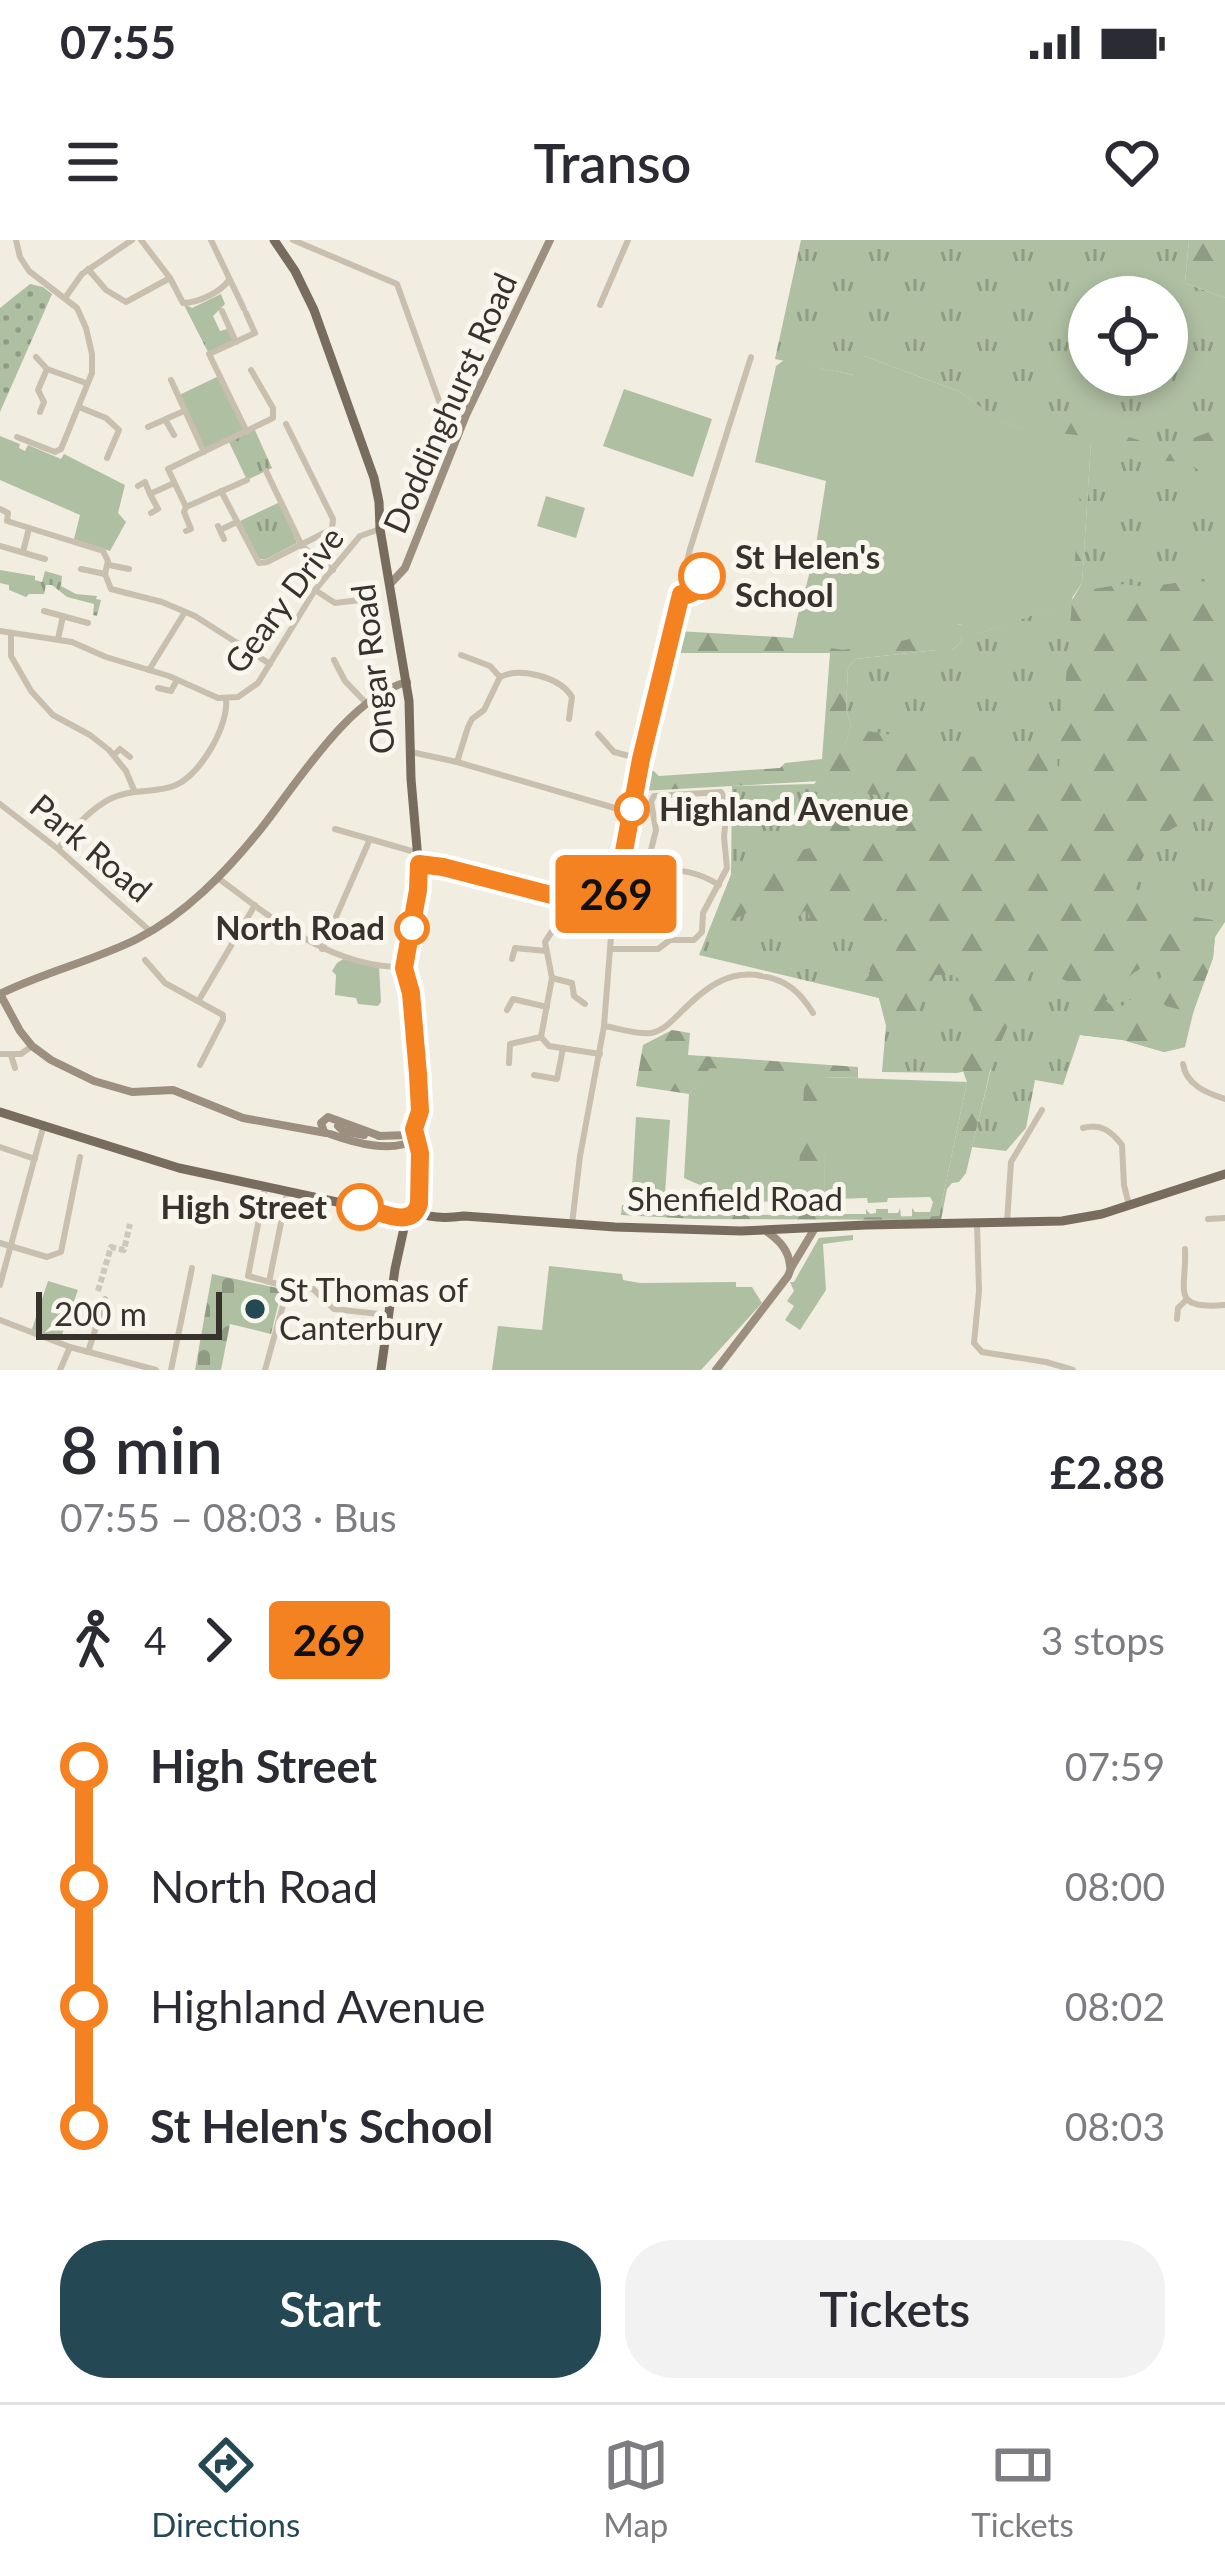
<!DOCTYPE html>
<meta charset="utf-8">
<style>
body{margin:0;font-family:Lato,sans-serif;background:#f2f2f3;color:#2b2b33;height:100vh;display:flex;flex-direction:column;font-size:45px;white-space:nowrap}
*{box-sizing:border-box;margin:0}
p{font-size:39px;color:#7c7c81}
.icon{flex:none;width:66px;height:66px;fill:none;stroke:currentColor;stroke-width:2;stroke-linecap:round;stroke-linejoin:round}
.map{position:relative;height:1130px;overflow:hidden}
.details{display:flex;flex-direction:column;background:#fff;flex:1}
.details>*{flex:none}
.badge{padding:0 24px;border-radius:9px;font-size:42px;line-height:78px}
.tools{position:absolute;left:1068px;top:36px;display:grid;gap:24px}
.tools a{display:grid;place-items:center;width:120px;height:120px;border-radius:50%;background:#fff;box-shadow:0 6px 18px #0003;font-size:60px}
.scale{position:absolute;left:36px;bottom:30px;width:186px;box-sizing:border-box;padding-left:12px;border:6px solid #38322c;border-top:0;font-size:33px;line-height:42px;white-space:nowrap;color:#38322c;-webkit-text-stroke:9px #f9f6ed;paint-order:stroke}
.map>.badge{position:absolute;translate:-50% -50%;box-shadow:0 0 0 6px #fff}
.legs{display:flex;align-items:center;gap:18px;height:132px;padding:0 60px;font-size:39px}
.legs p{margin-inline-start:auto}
.summary{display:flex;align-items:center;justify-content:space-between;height:204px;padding:0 60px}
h1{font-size:66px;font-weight:600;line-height:90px}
.action{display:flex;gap:24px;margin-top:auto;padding:24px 60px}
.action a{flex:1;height:138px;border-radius:48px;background:#254855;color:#fff;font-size:48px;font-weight:600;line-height:138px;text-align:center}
.action a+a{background:#f2f2f3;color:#2b2b33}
ul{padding:0 60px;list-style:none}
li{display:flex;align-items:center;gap:42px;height:120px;font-size:45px}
li i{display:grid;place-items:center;width:18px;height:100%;margin:0 15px;background:currentColor}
li i::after{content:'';width:30px;height:30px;margin:-15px;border:9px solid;border-radius:50%;background:#fff}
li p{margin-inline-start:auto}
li:first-child i{background:linear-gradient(#0000 50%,currentColor 0)}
li:last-child i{background:linear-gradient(currentColor 50%,#0000 0)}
.status{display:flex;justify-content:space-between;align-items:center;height:84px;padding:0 60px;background:#fff;direction:ltr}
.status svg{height:33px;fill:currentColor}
header{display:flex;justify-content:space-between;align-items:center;height:156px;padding:0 60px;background:#fff;font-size:54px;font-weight:600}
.tabs{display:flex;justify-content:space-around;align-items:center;height:168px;border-top:3px solid #e1e1e2;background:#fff;font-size:33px;color:#7c7c81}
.tabs a{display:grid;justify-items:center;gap:6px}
.tabs .current{color:#254855}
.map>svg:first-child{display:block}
.grass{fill:url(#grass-tufts);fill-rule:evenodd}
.forest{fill:url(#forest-firs);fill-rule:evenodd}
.cemetery{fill:url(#cemetery-stones)}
.park{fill:#afbfa2}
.garden{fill:url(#garden-dots)}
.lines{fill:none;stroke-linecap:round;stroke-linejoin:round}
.street-tunnel{stroke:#ccc8bd;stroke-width:6;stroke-dasharray:6 3;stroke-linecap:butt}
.street{stroke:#c8bfae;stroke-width:6}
.secondary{stroke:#9c8f7f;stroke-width:8}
.primary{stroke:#786c5e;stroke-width:9}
.line-1-casing{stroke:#fff;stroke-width:27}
.line-1{stroke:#f58220;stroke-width:18}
.stop-1-dot{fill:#fff;stroke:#f58220;stroke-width:6}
.poi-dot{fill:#254855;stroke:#f9f6ed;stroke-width:4.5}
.labels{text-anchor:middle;stroke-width:10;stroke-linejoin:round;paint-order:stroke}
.street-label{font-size:33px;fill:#38322c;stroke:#f9f6ed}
.stop-label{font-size:33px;font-weight:bold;fill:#38322c;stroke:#f9f6ed;text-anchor:start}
.poi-label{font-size:33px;fill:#38322c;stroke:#f9f6ed;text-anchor:start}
</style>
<div class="status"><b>07:55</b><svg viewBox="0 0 49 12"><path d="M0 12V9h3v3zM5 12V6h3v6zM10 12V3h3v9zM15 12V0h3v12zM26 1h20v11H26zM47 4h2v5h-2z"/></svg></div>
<header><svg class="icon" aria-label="menu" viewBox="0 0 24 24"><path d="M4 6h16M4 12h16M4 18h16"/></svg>Transo<svg class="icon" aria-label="heart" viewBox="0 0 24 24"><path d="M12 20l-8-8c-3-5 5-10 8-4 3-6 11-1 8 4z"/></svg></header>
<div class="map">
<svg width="1225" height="1130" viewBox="0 0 1225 1130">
<defs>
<pattern id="grass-tufts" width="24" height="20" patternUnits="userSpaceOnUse" patternTransform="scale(3)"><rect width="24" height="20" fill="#afbfa2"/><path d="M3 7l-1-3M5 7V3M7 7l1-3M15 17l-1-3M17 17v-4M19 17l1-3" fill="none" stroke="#8f9c84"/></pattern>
<pattern id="forest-firs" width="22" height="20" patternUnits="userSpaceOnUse" patternTransform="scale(3)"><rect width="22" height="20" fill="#afbfa2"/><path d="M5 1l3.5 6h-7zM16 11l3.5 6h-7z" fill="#8f9c84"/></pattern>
<pattern id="cemetery-stones" width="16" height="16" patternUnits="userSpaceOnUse" patternTransform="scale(3)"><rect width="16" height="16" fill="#afbfa2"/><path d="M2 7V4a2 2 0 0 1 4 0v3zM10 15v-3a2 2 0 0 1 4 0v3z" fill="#8f9c84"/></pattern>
<pattern id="garden-dots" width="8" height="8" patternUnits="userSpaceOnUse" patternTransform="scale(3)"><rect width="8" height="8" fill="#afbfa2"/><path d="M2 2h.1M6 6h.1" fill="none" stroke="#8f9c84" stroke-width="1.8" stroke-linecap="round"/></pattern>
</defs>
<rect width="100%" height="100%" fill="#f1ede1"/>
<g class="grass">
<path d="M801,0H1189L1185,43L1225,58V682L1215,697L1213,718L1196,761L1185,807L1164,812L1123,800L1080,795L1063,845L1035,840L1026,888L1006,911L972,907L991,829L984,827L957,833L882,832L886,785L879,758L699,715L731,635L732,546L814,544L843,511L851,485L846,469L848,428L855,419L936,410H952L962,401L957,385L962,384L977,394L1071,362L1082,343L1091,202L1084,195L1025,189L998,180L958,151L864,116L854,135L775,119ZM1089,57H1167V135H1089Z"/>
<polygon points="221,54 225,64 213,76 220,91 227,89 236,102 209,114 183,63 192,68"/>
<polygon points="254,188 272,228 247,240 228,200"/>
<polygon points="280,262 297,303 266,319 259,319 240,281"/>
<polygon points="0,330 35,336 35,340 42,342 45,331 62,336 61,346 76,354 97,356 96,359 101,360 97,376 93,375 94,364 67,357 52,345 46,345 44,354 29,354 26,357 9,350 9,345 0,343"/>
</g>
<g class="forest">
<polygon points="1189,0 1225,0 1225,58 1185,43"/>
<path d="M1021,172L1087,183L1153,205L1170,207L1209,192L1225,191V228C1207,234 1201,236 1188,220C1158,226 1121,210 1091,203L1082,343L1072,358L1073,361L1093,349L1124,344L1147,347L1188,341L1225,342V563C1198,580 1158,586 1142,619C1139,627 1138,640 1136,649L1183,675L1213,680L1220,688L1215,697L1213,718L1193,773L1166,766L1154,755V742L1165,735L1158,720C1138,727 1118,744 1106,761L1117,770L1134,757L1184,790L1185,807L1164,812L1123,800L1080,795L1079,775L1084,748L1033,727L992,823L966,933L959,942L952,943L947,949L941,980L696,979L621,975L622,965L664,968L669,974L798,975L797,959L711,828L689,854L636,846L643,805L672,790L690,793L688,815L858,827V838L824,837L825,977L939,976L967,842C957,817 962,811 977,791L973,767L956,735H935L921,763L901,790L886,785L879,758L849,750L863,743L871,733L867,724L871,711L902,681L900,677L866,683L857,672L846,678L839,671L833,672L824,682L808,693L802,686L810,677L808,672L804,671L795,680L772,684L760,666L727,683L717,671L731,635L764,628L780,616L821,605L826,598L820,541L641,551L644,522L659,536L780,528L785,523L822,519L830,413H674L678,391L793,398L804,347L956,377L962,401L952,410H936L855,419L848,428L846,469L851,485L844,509L867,491L893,495L913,516L1000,517L1041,513L1059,527L1072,362L977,394L970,392L1025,189L1016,186ZM828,535L835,548L882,556L889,550C901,552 914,547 924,551L921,557C900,556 891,571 875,581C872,583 857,587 854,588L840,575Z"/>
</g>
<polygon class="cemetery" points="212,1034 282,1049 271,1094 230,1084 221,1130 195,1130"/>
<g class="park">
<polygon points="864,116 958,151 999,180 1025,189 1084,196 1072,362 977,394 970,392 961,384 906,400 843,410 792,402 815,311 826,241 755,222 776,126 784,120 853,135 857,118"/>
<polygon points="221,135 247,192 204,212 177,156"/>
<polygon points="624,149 712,179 693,237 603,206"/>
<polygon points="0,196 20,204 19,208 25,211 28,205 61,219 64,214 125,245 118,273 126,282 110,311 74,299 80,275 0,240"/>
<polygon points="546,256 585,268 576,298 537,286"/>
<polygon points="345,718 379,726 381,762 378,766 358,764 356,758 335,755 336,735 332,731 337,723"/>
<polygon points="710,828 805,833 797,959 748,963 701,961 702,946 684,938 689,854"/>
<polygon points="823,837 967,842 939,976 912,977 912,968 915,972 930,972 933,962 930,957 888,958 887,962 868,963 867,958 836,959 835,964 827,965 827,969 835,970 836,974 866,974 866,969 870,974 876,973 876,969 888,969 888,973 898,973 900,968 901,977 825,978"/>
<polygon points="636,877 670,880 664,968 631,965"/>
<polygon points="853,995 853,1000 823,1004 826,1050 800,1090 785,1080 794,1066 787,1061 794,1051 790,1042 794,1042 819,998"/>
<polygon points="549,1026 622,1034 623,1040 640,1043 736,1042 736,1047 752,1047 762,1063 701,1130 492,1130 498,1086 542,1090"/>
<polygon points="48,1041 78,1050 59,1103 31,1092"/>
</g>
<polygon class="garden" points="30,44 43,47 52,54 0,172 0,68"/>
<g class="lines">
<polyline class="street-tunnel" points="98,1051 111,1007 124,1010 130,984"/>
<g class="street">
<polyline points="16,0 20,17 29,31 77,68 86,88 92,114 92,133 61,209 55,212 17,197"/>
<path d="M141,0L170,38L183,63C198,63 221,52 229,40"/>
<polyline points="211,0 244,69"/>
<polyline points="293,0 397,44 452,197 455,199"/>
<polyline points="88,29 106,50 126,62 170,38"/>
<polyline points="65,58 82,34 132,0"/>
<polyline points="600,65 628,0"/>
<polyline points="222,71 236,102"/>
<polyline points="246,73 255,93 209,114 247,192"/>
<polyline points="36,117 47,129"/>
<polyline points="171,140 204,212"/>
<polyline points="79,167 106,178 119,190 107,218"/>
<polyline points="40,172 44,162 38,150 47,129 86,143"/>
<polyline points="166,181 174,195"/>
<polyline points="148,187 184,171"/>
<polyline points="266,231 302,306 333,330"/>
<polyline points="247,240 186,267 168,229 273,178 273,168 251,130"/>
<polyline points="138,246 145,242 150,254"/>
<polyline points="221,251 259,323 267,322 332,289 333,279 286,184"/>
<polyline points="0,269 8,273 7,281 103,311 108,321 105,334 111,349 162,362 195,376 270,424"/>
<polyline points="151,273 158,269 150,254 174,243"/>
<polyline points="218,286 224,299"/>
<polyline points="220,290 237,282"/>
<polyline points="186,291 191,289 184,272 186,267"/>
<polyline points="0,306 45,319"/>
<polyline points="23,312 29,288"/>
<polyline points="109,325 129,329"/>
<polyline points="81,329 105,334"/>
<polyline points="315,350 335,363 377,358"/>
<polyline points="44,371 88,383"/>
<polyline points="0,391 72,402 106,417 169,436 218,458 238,457 258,443 315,350 360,296 380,289"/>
<polyline points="11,393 11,416 31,451 53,475 90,495 109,510 126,531 134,550"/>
<polyline points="58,399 63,376"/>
<polyline points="334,420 345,441 367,464"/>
<polyline points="149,430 185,372"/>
<path d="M500,437C521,427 560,437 572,457L569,479"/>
<polyline points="158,448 171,451 177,440"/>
<polyline points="598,494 614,512 641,519"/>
<polyline points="411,512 457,522 632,573"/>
<polyline points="114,515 120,509 130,517"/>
<polyline points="457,522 468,487 472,479 484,470 500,437 490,426 461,415"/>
<polyline points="0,564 58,609 150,691"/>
<polyline points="335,589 415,612"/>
<path d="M58,609C74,589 89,569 112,558C133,548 156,554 176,545C201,534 229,485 226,459"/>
<polyline points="419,624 443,627 613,671"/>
<path d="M655,629C681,630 697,631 719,645"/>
<path d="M218,638C274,680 332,728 404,727"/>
<polyline points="556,685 545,702 552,738 541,797 549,806 600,814"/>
<polyline points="322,709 370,599"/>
<polyline points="610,709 658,709 670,700 694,700 702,692 703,673 727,628 724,597 727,566 721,552 654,556 651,562 656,590 650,614 653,629 644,642 650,658 647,692"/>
<polyline points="512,719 515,708 546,711"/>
<polyline points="145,720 165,743 223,775 223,780 200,825"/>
<polyline points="552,738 572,743 574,756 585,764"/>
<polyline points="199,760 255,665"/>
<polyline points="507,770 513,759 547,767"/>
<path d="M604,786C618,788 637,795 651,793C663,791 672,781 681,772C704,749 728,729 762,736C787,740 800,752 813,773"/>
<polyline points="0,814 21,814 32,806"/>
<polyline points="11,815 15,828"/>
<polyline points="509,823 510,804 541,797"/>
<path d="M1183,824C1186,845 1207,853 1225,859"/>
<polyline points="534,835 557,839 563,808"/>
<path d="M1083,888C1101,883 1111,891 1122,905L1124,945L1129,965"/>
<polyline points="0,907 35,919"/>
<polyline points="265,948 248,1036 288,1047 313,1049 334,1069 388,1075"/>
<polyline points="1208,979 1225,978"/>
<polyline points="1007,983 1011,922 1042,870"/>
<polyline points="572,984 580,916 604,786 613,671 641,519 690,309 751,117"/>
<polyline points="977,984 979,1051 974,1103 982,1112 1046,1122 1073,1130"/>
<polyline points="0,1003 47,1017 61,1012 80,917"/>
<path d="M1185,1009C1187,1050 1169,1070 1225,1065"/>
<polyline points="269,1042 287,953"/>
<polyline points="0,1045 44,884"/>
<polyline points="1177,1079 1178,1068 1187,1059"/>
<polyline points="0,1080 70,1107 156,1130"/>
<polyline points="88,1112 105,1059"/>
<polyline points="60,1130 70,1107"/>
<polyline points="171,1130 192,1028"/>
<polyline points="265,1130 288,1047"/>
</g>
<g class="secondary">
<polyline points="391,343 405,328 466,175 550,0"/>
<path d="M0,754C44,732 93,721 137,699C186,674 226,632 260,590C296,545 349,457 407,442"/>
<polyline points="0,754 20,791 32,806 51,820 94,841 132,852 173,850 243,878 326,893"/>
<polyline points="338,886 343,891 364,895"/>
<polyline points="324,892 321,883 328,877 380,896"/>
<path d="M330,894C355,903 390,913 416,900"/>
<polyline points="379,896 408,895 416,900"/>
<path d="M766,991C779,1000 789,1010 790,1026"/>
<polyline points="716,1130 788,1036 791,1028 815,988"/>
</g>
<g class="primary">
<polyline points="274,0 295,31 314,70 374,238 379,262 380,289 409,461 411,539 419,631 417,658 404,727 411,753 422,887 416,900"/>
<polyline points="0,872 179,928 374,970 402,979"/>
<path d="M418,972C431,979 449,978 464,976L615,987L741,991L866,985L1062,981L1102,974L1225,934"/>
<polyline points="418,972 420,913 414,889 419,876"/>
<polyline points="381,1130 395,1029 404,988 402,979"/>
</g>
</g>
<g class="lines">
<defs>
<path id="line-1" d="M360,967C381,971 411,990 419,964L420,913L414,889L420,871L418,834L411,753L404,728L418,650L419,624L443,627L613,671L641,519L681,354L687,355L696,351L702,336"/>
</defs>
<use href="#line-1" class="line-1-casing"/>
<use href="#line-1" class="line-1"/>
</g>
<g class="stop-1-dot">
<circle cx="702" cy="336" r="21"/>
<circle cx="632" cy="569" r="15"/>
<circle cx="412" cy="688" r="15"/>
<circle cx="360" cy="967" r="21"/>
</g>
<circle class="poi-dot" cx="255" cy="1069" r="12"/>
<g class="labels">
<g class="street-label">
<text transform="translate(450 163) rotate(-66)" y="12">Doddinghurst Road</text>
<text transform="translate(284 360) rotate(-53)" y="12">Geary Drive</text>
<text transform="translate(373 429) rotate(-97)" y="12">Ongar Road</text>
<text transform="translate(91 608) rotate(40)" y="12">Park Road</text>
<text x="735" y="971">Shenfield Road</text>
</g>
<g class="stop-label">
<text x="735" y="329">St Helen's<tspan x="735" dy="38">School</tspan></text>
<text x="659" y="581">Highland Avenue</text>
<text x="385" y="700" text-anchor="end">North Road</text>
<text x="327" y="979" text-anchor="end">High Street</text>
</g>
<g class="poi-label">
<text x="279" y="1062">St Thomas of<tspan x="279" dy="38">Canterbury</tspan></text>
</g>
</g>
</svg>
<div class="tools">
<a><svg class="icon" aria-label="locate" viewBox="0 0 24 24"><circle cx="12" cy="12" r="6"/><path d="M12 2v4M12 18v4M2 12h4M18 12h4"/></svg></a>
</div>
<div class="scale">200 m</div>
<b class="badge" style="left:616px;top:654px;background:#f58220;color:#111">269</b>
</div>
<section class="details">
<div class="summary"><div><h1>8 min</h1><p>07:55 – 08:03 · Bus</p></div><b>£2.88</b></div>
<div class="legs"><svg class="icon" aria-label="walk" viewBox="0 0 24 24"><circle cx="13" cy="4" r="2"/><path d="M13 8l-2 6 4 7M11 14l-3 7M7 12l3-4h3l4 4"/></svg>4<svg class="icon" aria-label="forward" viewBox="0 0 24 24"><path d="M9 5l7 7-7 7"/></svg><b class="badge" style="background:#f58220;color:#111">269</b><p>3 stops</p></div>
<ul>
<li><i style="color:#f58220"></i><b>High Street</b><p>07:59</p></li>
<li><i style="color:#f58220"></i><span>North Road</span><p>08:00</p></li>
<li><i style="color:#f58220"></i><span>Highland Avenue</span><p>08:02</p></li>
<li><i style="color:#f58220"></i><b>St Helen's School</b><p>08:03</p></li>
</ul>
<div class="action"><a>Start</a><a>Tickets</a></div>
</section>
<nav class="tabs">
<a class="current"><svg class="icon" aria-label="directions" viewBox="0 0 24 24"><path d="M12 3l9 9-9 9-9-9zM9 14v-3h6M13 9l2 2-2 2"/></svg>Directions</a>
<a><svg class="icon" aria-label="map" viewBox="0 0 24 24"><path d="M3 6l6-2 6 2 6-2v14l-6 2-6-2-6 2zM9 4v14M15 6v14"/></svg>Map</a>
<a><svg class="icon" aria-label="tickets" viewBox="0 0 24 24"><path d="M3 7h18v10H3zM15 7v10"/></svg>Tickets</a>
</nav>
